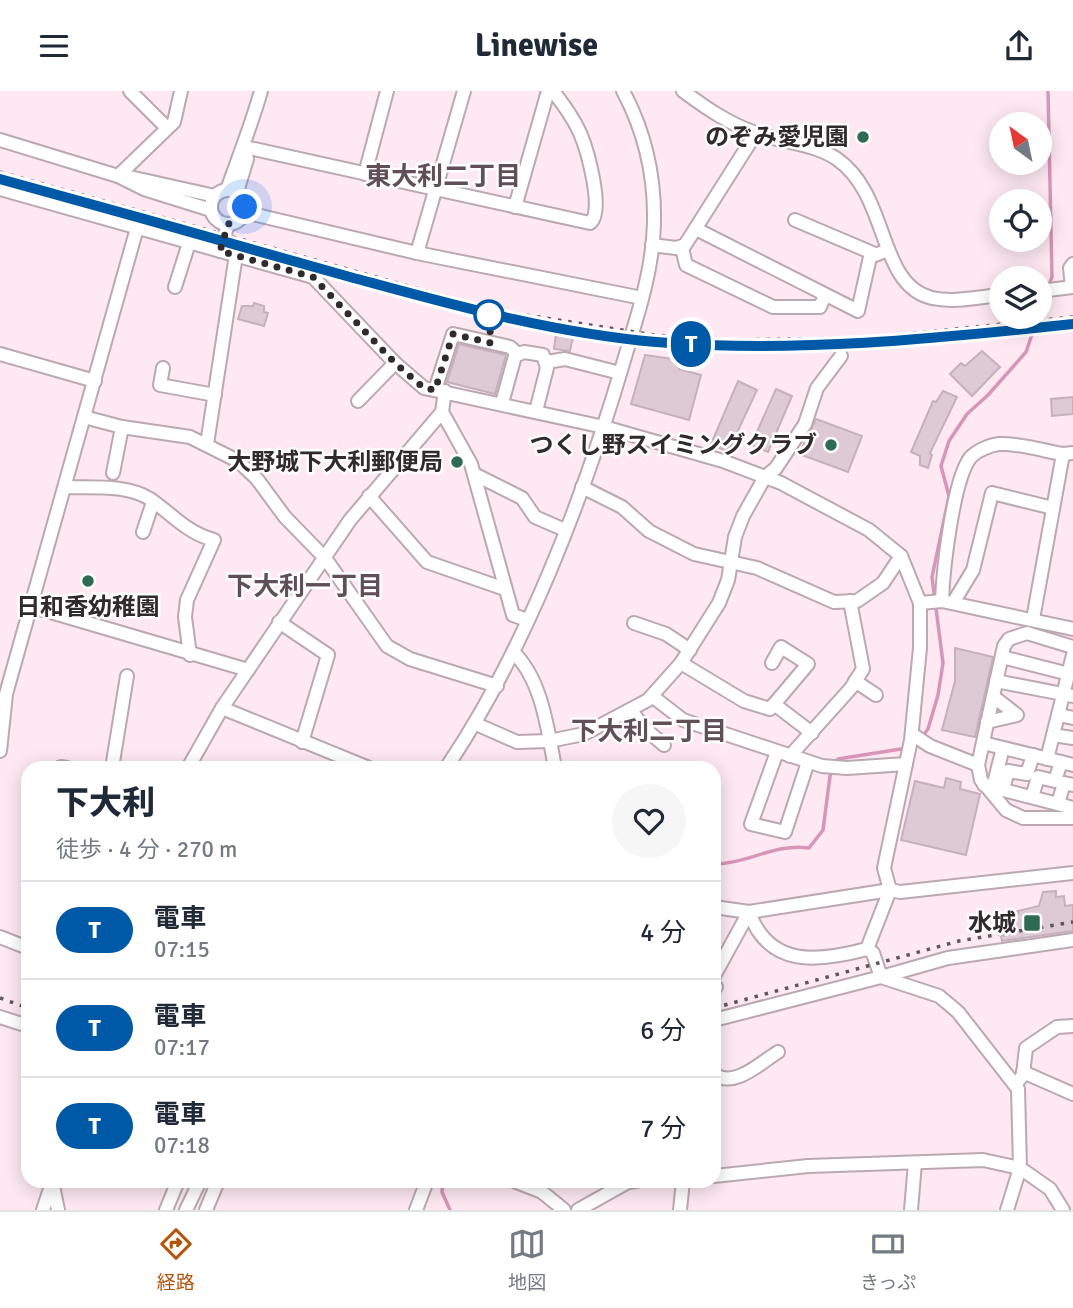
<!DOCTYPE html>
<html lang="ja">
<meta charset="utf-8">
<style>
body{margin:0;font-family:Signika,"Noto Sans JP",sans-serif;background:#f6f6f7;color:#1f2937;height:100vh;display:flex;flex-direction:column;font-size:26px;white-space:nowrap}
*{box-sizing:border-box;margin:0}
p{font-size:23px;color:#747a83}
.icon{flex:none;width:38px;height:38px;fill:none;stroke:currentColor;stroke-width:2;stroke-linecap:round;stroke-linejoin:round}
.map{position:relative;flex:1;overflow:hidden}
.side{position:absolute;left:21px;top:670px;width:700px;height:427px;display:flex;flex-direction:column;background:#fff;border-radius:21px;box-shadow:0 4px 18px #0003}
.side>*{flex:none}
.badge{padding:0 14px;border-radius:23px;font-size:24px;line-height:46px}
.needle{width:46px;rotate:327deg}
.fabs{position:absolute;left:989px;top:21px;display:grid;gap:14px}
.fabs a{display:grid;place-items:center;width:63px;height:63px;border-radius:50%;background:#fff;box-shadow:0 4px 18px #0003;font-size:35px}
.you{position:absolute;width:35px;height:35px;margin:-18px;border:5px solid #fff;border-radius:50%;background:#1a73e8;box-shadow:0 0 0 10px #1a73e833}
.map>.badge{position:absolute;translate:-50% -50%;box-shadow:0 0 0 4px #fff}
.round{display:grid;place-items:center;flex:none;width:74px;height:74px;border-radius:37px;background:#f6f6f7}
.summary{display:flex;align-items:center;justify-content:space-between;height:119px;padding:0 35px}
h1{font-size:33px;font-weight:800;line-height:52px}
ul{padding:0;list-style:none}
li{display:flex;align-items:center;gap:21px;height:98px;padding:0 35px;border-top:2px solid #e0e1e3}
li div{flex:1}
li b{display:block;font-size:26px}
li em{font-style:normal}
li .badge{min-width:77px;font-weight:700;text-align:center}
header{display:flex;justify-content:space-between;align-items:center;height:91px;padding:0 35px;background:#fff;font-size:32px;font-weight:800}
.menu{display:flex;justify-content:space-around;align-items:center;height:98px;border-top:2px solid #e0e1e3;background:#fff;font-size:19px;color:#747a83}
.menu a{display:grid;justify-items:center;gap:4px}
.menu .active{color:#b45309}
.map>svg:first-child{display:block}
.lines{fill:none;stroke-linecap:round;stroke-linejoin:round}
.stream{stroke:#d795b7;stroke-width:3.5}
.building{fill:#decad4;stroke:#c5b1bb;stroke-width:2}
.minor-casing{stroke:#bba8b1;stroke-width:16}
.path{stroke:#beaeb5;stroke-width:2;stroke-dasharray:5 3.5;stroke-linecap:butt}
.minor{stroke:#fff;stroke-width:12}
.rail{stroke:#5f555a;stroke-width:3.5;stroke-dasharray:3.5 7;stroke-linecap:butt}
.line-casing{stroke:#fff;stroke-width:16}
.line{stroke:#0059a6;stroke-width:10}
.walk{stroke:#312a2d;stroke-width:7;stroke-dasharray:0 12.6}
.poi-dot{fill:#2e6a54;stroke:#fdfdfd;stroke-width:2.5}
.stop-dot{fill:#fff;stroke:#0059a6;stroke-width:3.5}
.labels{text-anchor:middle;stroke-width:5;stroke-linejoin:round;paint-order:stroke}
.poi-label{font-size:24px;font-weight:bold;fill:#312a2d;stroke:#fdfdfd;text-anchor:end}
.neighbourhood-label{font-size:26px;font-weight:bold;fill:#604f57;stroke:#fdfdfd}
</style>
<header><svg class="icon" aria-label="menu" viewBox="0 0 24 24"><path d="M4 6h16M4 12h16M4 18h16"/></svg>Linewise<svg class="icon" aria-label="share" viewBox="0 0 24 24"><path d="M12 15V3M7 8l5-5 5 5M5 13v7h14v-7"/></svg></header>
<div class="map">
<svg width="1073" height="1119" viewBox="0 0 1073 1119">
<rect width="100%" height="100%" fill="#fee9f3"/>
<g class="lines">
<g class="stream">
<polyline points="1048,0 1052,186 1049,194"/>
<polyline points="1040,223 1047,202"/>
<polyline points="921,647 928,638 938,604 943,572 932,486 949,405 941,375 949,350 967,323 988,304 1026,261 1038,226"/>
<path d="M714,773C747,773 775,752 809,757L823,739L830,685L838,668L907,657"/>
<polyline points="443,1090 442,1101 450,1119"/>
</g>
</g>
<g class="building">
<polygon points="254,212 264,215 264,221 268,222 264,235 238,228 242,215 253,215"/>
<polygon points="556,243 573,246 570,260 554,258"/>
<polygon points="459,253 506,264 495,303 447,291"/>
<polygon points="982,260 1000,276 972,305 950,283 961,272 965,275"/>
<polygon points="645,264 681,269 679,278 701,284 689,329 631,313"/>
<polygon points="738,290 757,299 728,361 711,353"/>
<polygon points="776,298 792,305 768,361 751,354"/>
<polygon points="943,300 957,306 930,362 932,364 928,377 920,374 920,365 911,361 933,310 936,311"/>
<polygon points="1073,306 1073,323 1052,325 1051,308"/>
<polygon points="816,328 862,345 848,381 799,363"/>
<polygon points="955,557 993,566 975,646 942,639 955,590"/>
<polygon points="946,687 961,691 960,698 980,703 966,764 901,749 915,690 944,697"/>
<polygon points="1056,800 1056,806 1064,805 1065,815 1073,814 1073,840 1002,850 997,825 1039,815 1043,801"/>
</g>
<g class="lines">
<defs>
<g id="minor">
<polyline points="130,0 167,37"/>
<path d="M683,0C706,17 729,33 756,42C783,52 813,52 837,68C890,105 877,194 932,207C954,212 979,206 1001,204"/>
<polyline points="0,49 118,85 174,31 181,0"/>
<path d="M245,56L590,132C605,121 587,58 580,42C573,26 564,14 553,0"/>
<polyline points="365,83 387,0"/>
<polyline points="118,85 144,98 211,119"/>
<polyline points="125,85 215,105"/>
<polyline points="0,98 313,186 395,272 424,297 604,336 723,370 781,392 869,439 901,465 920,512 920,557 911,649 884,777 890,799 867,858 873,862 881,886 948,867 1073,849"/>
<path d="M227,99C239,65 251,35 261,0"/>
<circle cx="228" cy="116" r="17"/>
<polyline points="237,101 247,68 245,56"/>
<polyline points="515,116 548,0"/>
<polyline points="244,121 417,162 642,207"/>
<polyline points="795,129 875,163"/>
<polyline points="696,138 858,220 870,166 888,159"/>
<polyline points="652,154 676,157 685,154 756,42"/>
<polyline points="682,157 686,174 773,216 820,216 825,204"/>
<polyline points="220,160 228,133"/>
<polyline points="417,162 464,0"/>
<polyline points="175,196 189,152"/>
<polyline points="1072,196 1070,177 1073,173"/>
<polyline points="1040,200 1073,196"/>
<polyline points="0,263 95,290"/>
<polyline points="547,271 565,268 620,282"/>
<polyline points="163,277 160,294 215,304"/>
<polyline points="435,299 453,243 510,256 518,263"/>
<polyline points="358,310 395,272"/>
<polyline points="502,312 515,265 524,261 543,264 547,277 536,320"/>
<polyline points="442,321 471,373 513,524 527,529"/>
<polyline points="84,326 122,336 190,346 238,370 257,388 285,426 325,467 387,555 410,568 497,595"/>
<polyline points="207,353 236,164"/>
<polyline points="113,382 122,336"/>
<polyline points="474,383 522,407 535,426 565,439"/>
<path d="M65,396C92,397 127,393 150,408C172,423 187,442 214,449L187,509L185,526L190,564"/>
<polyline points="582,396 622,416 649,440 694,463 757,477 834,511 857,510 883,492 901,465"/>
<polyline points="369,405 427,471 505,498"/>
<polyline points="143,441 153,411"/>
<path d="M942,510C943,479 953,390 970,367C976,360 990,354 999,353C1019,352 1044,360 1063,363"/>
<polyline points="920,512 942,510 1073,538"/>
<polyline points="953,512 973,479 992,402 1053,417"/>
<polyline points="30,515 248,579"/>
<polyline points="1033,528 1063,363 1073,362"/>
<polyline points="279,531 328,564 302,651"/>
<polyline points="634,532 666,543 690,559"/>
<polyline points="1073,556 1027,542 1009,548 1004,555 978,674 981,689 1006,719 1023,727 1073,727"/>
<path d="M513,561C542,588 548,640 555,677"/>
<polyline points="1002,566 1069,583"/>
<polyline points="681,572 744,610 770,618 808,573 781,556 772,572"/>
<polyline points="855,590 876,604"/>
<polyline points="996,590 1073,605"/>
<polyline points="652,605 683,629 822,675 847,677 906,673"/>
<polyline points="774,613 812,642"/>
<polyline points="222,617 369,677"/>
<polyline points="631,619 643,636 664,654"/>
<polyline points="1059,624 1073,627"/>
<polyline points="987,631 1017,624 994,606"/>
<polyline points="476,633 517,651 549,650 584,643 648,609 681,572 719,512 728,489 735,446 743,425 765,386 776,377 805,333 817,297 841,265"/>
<polyline points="912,643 930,655 978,674"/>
<polyline points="1053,644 1073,647"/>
<polyline points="983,652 1073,674"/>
<polyline points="0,660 6,603 137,137"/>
<polyline points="777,661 751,733 785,741 808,671"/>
<polyline points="790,665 851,597 863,578 850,510"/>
<polyline points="1047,668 1073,564"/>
<polyline points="61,676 67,677"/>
<polyline points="112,677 127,585"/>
<polyline points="188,677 222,617 350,429 442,321 445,300"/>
<path d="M446,677C526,559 585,403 625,266C638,223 653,178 654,132C655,86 645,41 623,0"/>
<polyline points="984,694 1073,717"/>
<polyline points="993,696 1003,657"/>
<polyline points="1003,698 1008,680 1027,683 1033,664"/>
<polyline points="1032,706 1038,686 1055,690 1061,671"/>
<polyline points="1058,713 1064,692 1073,694"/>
<polyline points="714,816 749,821 890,799 900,801 1073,782"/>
<path d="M749,821C769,877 818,871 867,858"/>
<polyline points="0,846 28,857"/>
<polyline points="714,885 749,821"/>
<polyline points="714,894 716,896"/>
<polyline points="0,926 28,935"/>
<polyline points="714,929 881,886 939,905 958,921 1018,998 1020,1077 1007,1119"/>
<polyline points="1023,981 1073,1003"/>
<path d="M714,983C734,998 760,972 778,961"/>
<polyline points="1015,994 1023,984 1026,957 1057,936 1073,935"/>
<polyline points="714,1085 808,1075 983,1069 1020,1077 1050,1098 1063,1119"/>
<polyline points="52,1090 58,1119"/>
<polyline points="514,1090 542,1101 564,1119"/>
<polyline points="43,1119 52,1092"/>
<polyline points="166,1119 178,1090"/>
<polyline points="186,1119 200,1090"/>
<polyline points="206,1119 218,1090"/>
<polyline points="416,1119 427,1090"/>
<polyline points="578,1119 628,1091 636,1090"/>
<polyline points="680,1119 683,1090"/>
<polyline points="911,1119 915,1072"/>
</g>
</defs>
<use href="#minor" class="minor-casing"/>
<polyline class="path" points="1004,846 1001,826 1020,822"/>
<use href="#minor" class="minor"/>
<g class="rail">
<polyline points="0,81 494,219 654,244 723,249 865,247 1073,226"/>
<polyline points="0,907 28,917"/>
<polyline points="714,917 959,850 1073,831"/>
</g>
</g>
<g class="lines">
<defs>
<path id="line" d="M0,88C117,120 233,153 350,186C450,213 551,242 656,251C796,262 934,248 1073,233"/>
</defs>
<use href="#line" class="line-casing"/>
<use href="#line" class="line"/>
<polyline class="walk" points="245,116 238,130 228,133 220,160 313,186 395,272 424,297 435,299 453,243 491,252 489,224"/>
</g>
<g class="poi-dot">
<circle cx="863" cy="46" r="7"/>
<circle cx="831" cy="354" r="7"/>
<circle cx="457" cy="371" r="7"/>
<circle cx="88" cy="490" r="7"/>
<rect x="1023" y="823" width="18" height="18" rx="3.5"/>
</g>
<circle class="stop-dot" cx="489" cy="224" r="14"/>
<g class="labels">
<g class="poi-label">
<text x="849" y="54">のぞみ愛児園</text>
<text x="817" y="362">つくし野スイミングクラブ</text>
<text x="443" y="379">大野城下大利郵便局</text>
<text x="88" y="524" text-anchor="middle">日和香幼稚園</text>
<text x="1016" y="840">水城</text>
</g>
<g class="neighbourhood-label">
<text x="443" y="94">東大利二丁目</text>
<text x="305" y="504">下大利一丁目</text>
<text x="649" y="649">下大利二丁目</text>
</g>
</g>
</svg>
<div class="fabs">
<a><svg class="needle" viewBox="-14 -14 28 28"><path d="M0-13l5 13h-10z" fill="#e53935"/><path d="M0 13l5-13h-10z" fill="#747a83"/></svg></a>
<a><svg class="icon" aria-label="locate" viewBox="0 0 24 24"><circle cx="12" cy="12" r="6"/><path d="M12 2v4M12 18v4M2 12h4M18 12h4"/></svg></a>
<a><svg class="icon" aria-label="layers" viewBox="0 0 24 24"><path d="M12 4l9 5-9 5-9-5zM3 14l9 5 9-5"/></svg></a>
</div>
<div class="you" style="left:245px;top:116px"></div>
<b class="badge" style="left:691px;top:253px;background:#0059a6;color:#fff">T</b>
<section class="side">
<div class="summary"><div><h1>下大利</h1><p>徒歩 · 4 分 · 270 m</p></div><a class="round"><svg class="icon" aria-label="heart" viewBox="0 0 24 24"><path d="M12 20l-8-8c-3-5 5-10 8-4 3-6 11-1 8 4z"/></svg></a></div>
<ul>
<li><span class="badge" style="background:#0059a6;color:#fff">T</span><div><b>電車</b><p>07:15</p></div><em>4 分</em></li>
<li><span class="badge" style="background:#0059a6;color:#fff">T</span><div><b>電車</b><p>07:17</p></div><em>6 分</em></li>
<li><span class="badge" style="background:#0059a6;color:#fff">T</span><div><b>電車</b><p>07:18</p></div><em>7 分</em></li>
</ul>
</section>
</div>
<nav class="menu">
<a class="active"><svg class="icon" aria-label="directions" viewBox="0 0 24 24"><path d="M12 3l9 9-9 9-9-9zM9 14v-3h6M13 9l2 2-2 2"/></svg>経路</a>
<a><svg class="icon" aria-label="map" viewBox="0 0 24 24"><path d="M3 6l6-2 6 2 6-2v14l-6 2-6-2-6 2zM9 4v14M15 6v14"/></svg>地図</a>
<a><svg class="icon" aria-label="tickets" viewBox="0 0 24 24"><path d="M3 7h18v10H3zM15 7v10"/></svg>きっぷ</a>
</nav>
